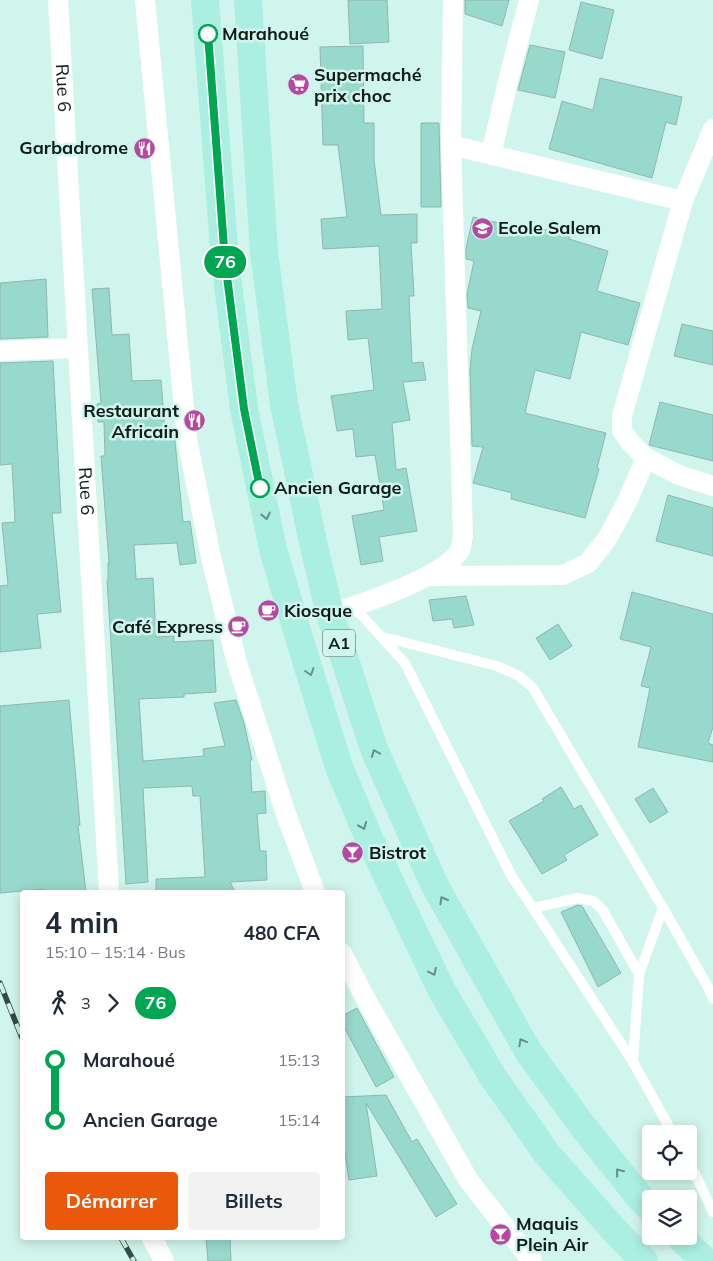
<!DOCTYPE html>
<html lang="fr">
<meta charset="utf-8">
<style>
body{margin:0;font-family:Mulish,sans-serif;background:#f2f2f3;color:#1f2937;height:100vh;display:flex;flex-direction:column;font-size:19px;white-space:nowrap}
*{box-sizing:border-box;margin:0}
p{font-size:16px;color:#747a83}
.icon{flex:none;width:28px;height:28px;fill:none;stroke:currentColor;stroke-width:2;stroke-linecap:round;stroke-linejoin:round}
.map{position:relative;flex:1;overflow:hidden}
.sheet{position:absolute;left:20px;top:890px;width:325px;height:350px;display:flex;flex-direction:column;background:#fff;border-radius:5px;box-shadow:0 2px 12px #0003}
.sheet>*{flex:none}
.badge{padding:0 10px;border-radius:16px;font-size:18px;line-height:32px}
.tools{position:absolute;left:642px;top:1125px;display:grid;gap:10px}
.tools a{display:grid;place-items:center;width:55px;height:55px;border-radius:5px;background:#fff;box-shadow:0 2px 12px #0003;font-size:25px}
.map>.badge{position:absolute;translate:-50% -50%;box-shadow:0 0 0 2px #fff}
.legs{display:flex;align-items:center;gap:8px;height:55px;padding:0 25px;font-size:16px}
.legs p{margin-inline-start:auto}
.headline{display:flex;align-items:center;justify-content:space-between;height:85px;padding:0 25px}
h1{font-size:28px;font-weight:700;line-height:38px}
.action{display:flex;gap:10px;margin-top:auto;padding:10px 25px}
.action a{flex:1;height:58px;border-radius:5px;background:#ea580c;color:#fff;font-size:20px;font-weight:700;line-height:58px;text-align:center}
.action a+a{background:#f2f2f3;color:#1f2937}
ul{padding:0 25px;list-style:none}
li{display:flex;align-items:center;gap:18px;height:60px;font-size:19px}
li i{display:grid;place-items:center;width:8px;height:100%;margin:0 6px;background:currentColor}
li i::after{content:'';width:12px;height:12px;margin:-6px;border:4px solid;border-radius:50%;background:#fff}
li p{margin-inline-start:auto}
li:first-child i{background:linear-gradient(#0000 50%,currentColor 0)}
li:last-child i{background:linear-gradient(currentColor 50%,#0000 0)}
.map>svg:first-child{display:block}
.building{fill:#97d9ca;stroke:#92b6ad}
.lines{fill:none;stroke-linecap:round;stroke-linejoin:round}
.service{stroke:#fff;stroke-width:10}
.minor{stroke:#fff;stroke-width:20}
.primary{stroke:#aaefe0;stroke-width:28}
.rail-casing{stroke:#374a45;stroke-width:5.5}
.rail{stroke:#d0f5ec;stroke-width:4;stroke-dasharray:11;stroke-linecap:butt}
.oneway{stroke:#649086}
.line-1-casing{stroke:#fff;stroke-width:11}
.line-1{stroke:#00a651;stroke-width:8}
.stop-1-dot{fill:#fff;stroke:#00a651;stroke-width:2.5}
.labels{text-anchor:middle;stroke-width:5;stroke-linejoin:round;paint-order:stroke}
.shield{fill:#d0f5ec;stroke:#485d58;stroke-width:1}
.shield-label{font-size:16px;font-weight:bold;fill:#0e1c19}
.stop-label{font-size:18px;font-weight:bold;fill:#0e1c19;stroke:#d0f5ec;text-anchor:start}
.poi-label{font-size:18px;font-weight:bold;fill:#0e1c19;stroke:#d0f5ec;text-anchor:start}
.street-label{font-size:18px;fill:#0e1c19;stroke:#d0f5ec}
</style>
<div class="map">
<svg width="713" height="1261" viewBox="0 0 713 1261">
<rect width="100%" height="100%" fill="#d0f5ec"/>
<g class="building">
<polygon points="348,0 387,0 389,42 350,44"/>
<polygon points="465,0 509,0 502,26 465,14"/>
<polygon points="581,2 614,10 602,59 569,50"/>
<polygon points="530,45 565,52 555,98 518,90"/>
<polygon points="363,46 364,123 374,123 374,160 381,215 417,214 417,243 411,243 414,296 409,296 412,363 423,362 426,380 403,382 410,420 392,423 396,470 406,468 417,531 379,537 383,561 361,565 352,516 384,510 375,455 356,457 353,429 337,431 331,396 374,390 368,338 348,340 346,311 382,309 379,246 323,249 321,219 347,217 338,145 323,145 320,47"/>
<polygon points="600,78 682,97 676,125 666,122 652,178 549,149 562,101 593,110"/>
<polygon points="421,123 439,123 441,207 421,207"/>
<polygon points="473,217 534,231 536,227 570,237 569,239 608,251 597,291 640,303 628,345 581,332 570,379 535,370 525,413 606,433 597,468 599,469 585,518 511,499 512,493 473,483 483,447 472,446 470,369 472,349 481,311 468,308 467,294 474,261 466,259 466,248"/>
<polygon points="46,279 48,337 0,339 0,283"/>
<polygon points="109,288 112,335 129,334 132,381 161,380 165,432 174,431 183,522 190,521 196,563 180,565 177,543 134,545 136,579 153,578 156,637 174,636 174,642 213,640 216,692 184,694 184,697 139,699 143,761 204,756 203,749 225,746 214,703 236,700 244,723 252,760 250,760 252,792 265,791 266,813 257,814 260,851 266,851 267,880 230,882 235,892 156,892 156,879 205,877 200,796 193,796 192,786 143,788 148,882 126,884 107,580 108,580 108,563 109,563 101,456 105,456 104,422 98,422 97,404 101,403 92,289"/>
<polygon points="682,324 713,331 713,365 674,356"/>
<polygon points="53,361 61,513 52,513 61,612 37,614 41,648 0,652 0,586 8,585 2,523 15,522 12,464 0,465 0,363"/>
<polygon points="660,402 713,415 713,461 649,445"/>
<polygon points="668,495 713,508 713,556 656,541"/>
<polygon points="632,592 713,614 713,727 708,743 713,745 713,762 638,747 650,688 641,686 651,647 620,639"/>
<polygon points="466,596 474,625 454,628 452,619 433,621 429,600"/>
<polygon points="558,624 572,646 550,660 536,638"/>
<polygon points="69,700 80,825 78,825 86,892 45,892 45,889 0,893 0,706"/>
<polygon points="561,787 574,809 581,805 598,835 564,855 567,860 542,874 509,821 544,801 542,799"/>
<polygon points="653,788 668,812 650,823 635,799"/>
<polygon points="578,905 582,906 621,973 598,987 561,912"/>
<polygon points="357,1008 394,1077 376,1087 342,1023 342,1016"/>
<polygon points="386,1095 412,1142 417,1139 457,1204 436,1217 366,1103 377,1176 349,1180 342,1135 342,1097"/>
<polygon points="206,1238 230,1238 231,1261 208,1261"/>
</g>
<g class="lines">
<g class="service">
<polyline points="354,607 405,663 512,877 533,908 578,898 593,901 602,909 639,974 633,1062 673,1134"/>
<polyline points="383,637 497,666 519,676 533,688 663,908 639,974"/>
<polyline points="533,908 633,1062"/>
<polyline points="663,908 708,987 713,999"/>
<polyline points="689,1161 713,1212"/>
</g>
<g class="minor">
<path id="s1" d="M58,0L109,892"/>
<polyline points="145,0 187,439 211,557 237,663 287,817 315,892"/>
<polyline points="713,129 683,201 622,416 622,431 631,443 646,458 679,475 713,486"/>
<polyline points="451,145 683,201"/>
<polyline points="491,155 508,81 529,0"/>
<polyline points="0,351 77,348"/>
<polyline points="427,576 563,575 588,563 607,539 627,502 646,458"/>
<path d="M330,614C361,604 444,578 460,550C462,546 462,540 463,535L451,145L453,0"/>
<polyline points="342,953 364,996 469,1181 532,1261"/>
<polyline points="152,1238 164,1261"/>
</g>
<g class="primary">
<polyline points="205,0 225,261 244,409 273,549 297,631 339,767 368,836 442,991 493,1077 547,1154 616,1232 644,1261"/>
<polyline points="248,0 264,252 284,404 313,542 330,614 374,749 434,884 528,1051 581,1124 641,1199 651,1209"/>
<polyline points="679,1236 705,1261"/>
</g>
<defs>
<g id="rail">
<polyline points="0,983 22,1038"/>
<polyline points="121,1238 134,1261"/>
</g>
</defs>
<use href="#rail" class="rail-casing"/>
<use href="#rail" class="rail"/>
</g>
<defs><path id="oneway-chevron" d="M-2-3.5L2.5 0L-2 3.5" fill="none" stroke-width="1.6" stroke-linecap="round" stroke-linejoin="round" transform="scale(1.25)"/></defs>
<g class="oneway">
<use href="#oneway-chevron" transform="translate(266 516) rotate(78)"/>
<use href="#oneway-chevron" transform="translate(310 672) rotate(72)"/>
<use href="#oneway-chevron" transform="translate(375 753) rotate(-112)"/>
<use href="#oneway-chevron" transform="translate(363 826) rotate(68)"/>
<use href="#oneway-chevron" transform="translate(443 900) rotate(-119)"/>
<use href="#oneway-chevron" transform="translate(433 972) rotate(64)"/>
<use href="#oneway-chevron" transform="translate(522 1042) rotate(-119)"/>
<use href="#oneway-chevron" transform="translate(619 1172) rotate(-129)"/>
</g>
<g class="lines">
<defs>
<polyline id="line-1" points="208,34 225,261 244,409 260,488"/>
</defs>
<use href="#line-1" class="line-1-casing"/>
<use href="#line-1" class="line-1"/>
</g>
<defs>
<symbol id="supermarket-disc" viewBox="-11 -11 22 22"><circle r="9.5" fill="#b847a2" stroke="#d0f5ec"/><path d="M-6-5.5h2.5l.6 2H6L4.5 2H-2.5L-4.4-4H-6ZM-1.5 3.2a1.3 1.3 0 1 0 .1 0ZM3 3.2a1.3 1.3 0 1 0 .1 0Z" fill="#fff"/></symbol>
<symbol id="restaurant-disc" viewBox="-11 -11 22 22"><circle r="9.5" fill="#b847a2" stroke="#d0f5ec"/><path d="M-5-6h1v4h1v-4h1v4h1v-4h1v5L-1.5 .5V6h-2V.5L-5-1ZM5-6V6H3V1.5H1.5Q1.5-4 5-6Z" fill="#fff"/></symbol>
<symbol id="school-disc" viewBox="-11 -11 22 22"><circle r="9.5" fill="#b847a2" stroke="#d0f5ec"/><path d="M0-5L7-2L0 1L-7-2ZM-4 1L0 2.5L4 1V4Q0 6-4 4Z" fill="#fff"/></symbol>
<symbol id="cafe-disc" viewBox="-11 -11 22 22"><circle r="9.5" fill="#b847a2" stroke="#d0f5ec"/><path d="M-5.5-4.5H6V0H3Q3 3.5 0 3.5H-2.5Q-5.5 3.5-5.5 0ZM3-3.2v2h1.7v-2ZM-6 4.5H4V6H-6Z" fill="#fff"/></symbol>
<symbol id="bar-disc" viewBox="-11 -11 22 22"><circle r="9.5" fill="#b847a2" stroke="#d0f5ec"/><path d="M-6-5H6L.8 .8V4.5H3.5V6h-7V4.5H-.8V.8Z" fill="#fff"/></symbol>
</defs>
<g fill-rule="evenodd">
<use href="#supermarket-disc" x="286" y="72" width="25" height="25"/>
<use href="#restaurant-disc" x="132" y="136" width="25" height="25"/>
<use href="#school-disc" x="470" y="216" width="25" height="25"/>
<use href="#restaurant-disc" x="182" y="408" width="25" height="25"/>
<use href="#cafe-disc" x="256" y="598" width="25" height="25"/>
<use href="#cafe-disc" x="226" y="614" width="25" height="25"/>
<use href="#bar-disc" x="340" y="840" width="25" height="25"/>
<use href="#bar-disc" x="488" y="1222" width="25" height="25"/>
</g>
<g class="stop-1-dot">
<circle cx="208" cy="34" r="9"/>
<circle cx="260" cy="488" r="9"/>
</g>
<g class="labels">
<rect class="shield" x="323" y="629.5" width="32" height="27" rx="4"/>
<g class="shield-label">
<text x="339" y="649">A1</text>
</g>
<g class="stop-label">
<text x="222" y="40">Marahoué</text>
<text x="274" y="494">Ancien Garage</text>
</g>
<g class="poi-label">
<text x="314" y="81">Supermaché<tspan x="314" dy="21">prix choc</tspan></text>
<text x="128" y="154" text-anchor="end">Garbadrome</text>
<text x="498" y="234">Ecole Salem</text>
<text x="179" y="417" text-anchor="end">Restaurant<tspan x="179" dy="21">Africain</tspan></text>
<text x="284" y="617">Kiosque</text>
<text x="223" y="633" text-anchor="end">Café Express</text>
<text x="369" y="859">Bistrot</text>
<text x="516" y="1230">Maquis<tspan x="516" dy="21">Plein Air</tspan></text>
</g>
<g class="street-label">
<text dy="6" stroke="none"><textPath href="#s1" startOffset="88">Rue 6</textPath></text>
<text dy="6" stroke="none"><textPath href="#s1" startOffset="492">Rue 6</textPath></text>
</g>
</g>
</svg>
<div class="tools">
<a><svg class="icon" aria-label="locate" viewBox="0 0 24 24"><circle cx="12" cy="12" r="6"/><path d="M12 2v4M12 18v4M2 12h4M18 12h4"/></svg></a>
<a><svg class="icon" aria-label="layers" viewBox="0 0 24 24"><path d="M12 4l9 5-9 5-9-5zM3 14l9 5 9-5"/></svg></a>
</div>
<b class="badge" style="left:225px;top:262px;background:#00a651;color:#fff">76</b>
<section class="sheet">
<div class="headline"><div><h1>4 min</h1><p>15:10 – 15:14 · Bus</p></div><b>480 CFA</b></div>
<div class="legs"><svg class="icon" aria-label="walk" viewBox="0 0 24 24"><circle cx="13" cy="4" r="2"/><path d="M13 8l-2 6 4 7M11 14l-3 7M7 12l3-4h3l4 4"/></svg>3<svg class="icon" aria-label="forward" viewBox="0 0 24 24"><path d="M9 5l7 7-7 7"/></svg><b class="badge" style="background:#00a651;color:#fff">76</b></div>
<ul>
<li><i style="color:#00a651"></i><b>Marahoué</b><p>15:13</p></li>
<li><i style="color:#00a651"></i><b>Ancien Garage</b><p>15:14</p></li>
</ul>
<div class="action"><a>Démarrer</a><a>Billets</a></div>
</section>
</div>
